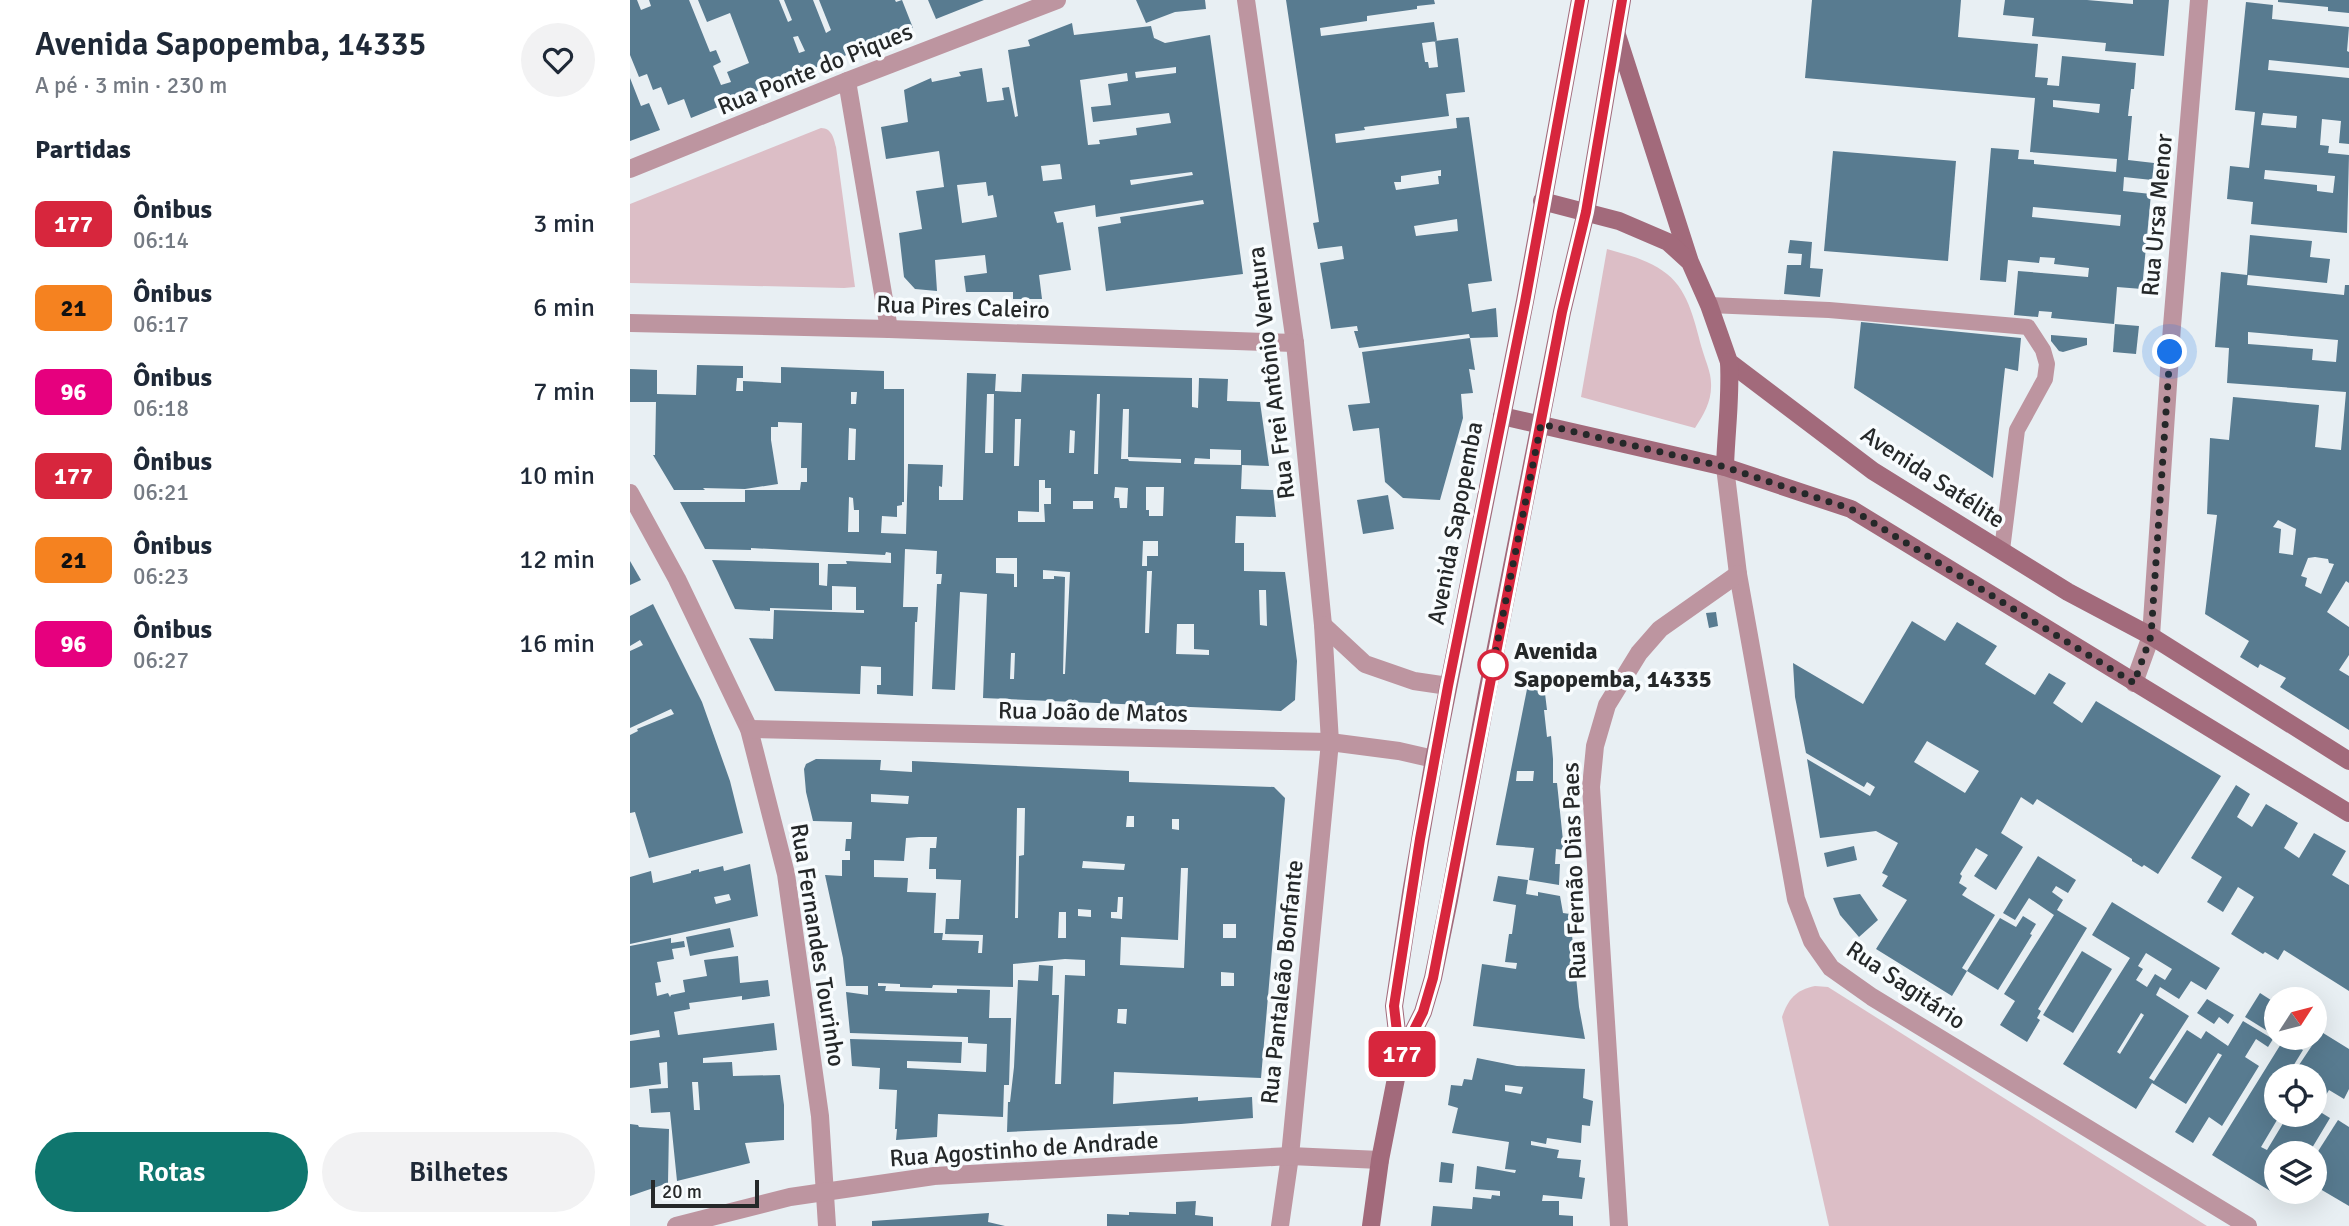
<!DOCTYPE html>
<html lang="pt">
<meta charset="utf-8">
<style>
body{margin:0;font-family:Signika,sans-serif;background:#f2f2f3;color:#1f2937;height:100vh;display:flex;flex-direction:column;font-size:26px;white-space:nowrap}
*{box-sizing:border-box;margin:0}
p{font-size:23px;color:#747a83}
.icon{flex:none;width:38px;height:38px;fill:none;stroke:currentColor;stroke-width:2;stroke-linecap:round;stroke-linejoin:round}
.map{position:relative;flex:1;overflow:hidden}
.side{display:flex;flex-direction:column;background:#fff;width:630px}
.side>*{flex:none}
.badge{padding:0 14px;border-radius:10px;font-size:24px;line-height:46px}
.needle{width:46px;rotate:54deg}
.fabs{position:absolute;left:1634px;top:987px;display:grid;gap:14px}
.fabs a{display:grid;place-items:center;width:63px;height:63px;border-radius:50%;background:#fff;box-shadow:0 7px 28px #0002;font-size:35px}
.scale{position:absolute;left:21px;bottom:18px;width:108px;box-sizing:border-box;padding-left:7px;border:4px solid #252829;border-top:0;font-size:19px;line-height:24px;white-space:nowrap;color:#252829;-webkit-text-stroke:5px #f8fcfe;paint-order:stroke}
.you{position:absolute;width:35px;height:35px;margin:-18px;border:5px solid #fff;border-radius:50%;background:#1a73e8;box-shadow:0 0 0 10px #1a73e833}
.map>.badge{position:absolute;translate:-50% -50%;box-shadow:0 0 0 4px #fff}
h2{padding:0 35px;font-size:26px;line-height:63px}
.round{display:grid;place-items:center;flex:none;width:74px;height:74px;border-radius:37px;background:#f2f2f3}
.headline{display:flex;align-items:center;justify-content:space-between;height:119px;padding:0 35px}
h1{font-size:33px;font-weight:600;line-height:52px}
.primary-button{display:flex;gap:14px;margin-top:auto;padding:14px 35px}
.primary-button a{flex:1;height:80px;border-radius:42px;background:#0f766e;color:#fff;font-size:28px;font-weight:600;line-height:80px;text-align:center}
.primary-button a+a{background:#f2f2f3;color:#1f2937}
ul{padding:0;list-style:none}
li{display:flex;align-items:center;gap:21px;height:84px;padding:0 35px}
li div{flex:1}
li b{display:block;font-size:26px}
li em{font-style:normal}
li .badge{min-width:77px;font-weight:700;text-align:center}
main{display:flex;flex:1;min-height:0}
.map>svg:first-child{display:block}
.green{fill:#dcbec6}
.building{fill:#587b90;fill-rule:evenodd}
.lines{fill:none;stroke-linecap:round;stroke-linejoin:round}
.lane{stroke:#bd95a0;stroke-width:16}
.street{stroke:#bd95a0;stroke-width:18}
.secondary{stroke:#a26a7b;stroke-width:18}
.line-casing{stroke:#fff;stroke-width:16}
.line{stroke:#d7263d;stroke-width:10}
.walk{stroke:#252829;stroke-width:7;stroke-dasharray:0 12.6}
.stop-dot{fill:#fff;stroke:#d7263d;stroke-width:3.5}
.labels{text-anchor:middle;stroke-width:7;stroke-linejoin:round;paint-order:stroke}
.street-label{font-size:24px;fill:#252829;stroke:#f8fcfe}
.stop-label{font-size:24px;font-weight:bold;fill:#252829;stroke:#f8fcfe;text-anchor:start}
</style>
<main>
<section class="side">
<div class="headline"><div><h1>Avenida Sapopemba, 14335</h1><p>A pé · 3 min · 230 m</p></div><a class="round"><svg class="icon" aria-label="heart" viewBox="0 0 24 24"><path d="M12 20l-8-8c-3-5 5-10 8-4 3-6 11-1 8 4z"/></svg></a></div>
<h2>Partidas</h2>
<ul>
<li><span class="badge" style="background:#d7263d;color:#fff">177</span><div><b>Ônibus</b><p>06:14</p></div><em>3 min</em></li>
<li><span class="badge" style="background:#f58220;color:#111">21</span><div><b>Ônibus</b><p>06:17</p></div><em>6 min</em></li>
<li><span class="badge" style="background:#e6007e;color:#fff">96</span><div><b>Ônibus</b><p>06:18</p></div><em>7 min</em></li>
<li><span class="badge" style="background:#d7263d;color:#fff">177</span><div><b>Ônibus</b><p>06:21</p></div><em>10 min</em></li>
<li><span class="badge" style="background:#f58220;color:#111">21</span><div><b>Ônibus</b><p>06:23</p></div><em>12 min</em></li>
<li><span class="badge" style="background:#e6007e;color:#fff">96</span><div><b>Ônibus</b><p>06:27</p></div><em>16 min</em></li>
</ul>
<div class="primary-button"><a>Rotas</a><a>Bilhetes</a></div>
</section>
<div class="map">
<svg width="1719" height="1226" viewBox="0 0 1719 1226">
<rect width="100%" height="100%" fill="#e8eff3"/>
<g class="green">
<path d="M191,128C202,128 204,139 206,147L225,287L214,288L0,283V204Z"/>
<path d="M977,249C998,255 1020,260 1037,274C1060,292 1065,325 1073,352C1076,362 1081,373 1081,383C1082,401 1074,414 1065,428L951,397Z"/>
<path d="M1185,986L1198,987L1577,1226H1199L1152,1017C1158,999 1166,990 1185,986Z"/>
</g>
<g class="building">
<path d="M0,0H7L11,10L21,6L19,0H59L80,52L86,50L91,62L83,66L91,85L101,82L97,72L119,63L100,13L77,22L68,0H149L158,22L162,20L154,0H183L196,33L201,30L189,0H265L266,2L272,0L283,28L61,118L54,99L38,105L31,87L23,90L17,74L9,77L0,55ZM168,36L175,51L169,53L163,37Z"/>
<polygon points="298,0 354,0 306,19"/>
<polygon points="506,0 575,0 576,9 545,12 516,23"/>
<path d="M656,0H804L805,4L787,6V9L737,16V21L690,28L691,36L804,22L807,41L792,43L795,62H798L799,68L808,67L805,41L828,38L835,92L816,94L819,116L734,127L735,130L705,134L706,143L827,128L826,118L839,117L862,281L838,284L842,312L866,308L868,337L840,338L845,370L839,369L843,393L831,394L833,418L810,500L773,498L755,482L749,428L723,431L718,405L740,403L732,352L840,338L839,334L729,348L724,331H728L727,326L701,329L690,263L714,259L712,246L688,249L683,223L689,222ZM811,170V176H808L809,184L766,190L764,182H771V176ZM827,219L828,231L786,236L784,226Z"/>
<path d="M1182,0H1331L1328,37L1408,44L1405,77L1418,78L1417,85L1429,86L1432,56L1506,63L1504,89H1501L1498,116H1502L1498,160L1524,163L1522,180L1494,177L1493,191L1521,194L1512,289L1487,287L1484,324L1421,318L1422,312L1409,311L1408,317L1384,315L1388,271L1458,277L1459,268L1424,264L1425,258L1410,257L1409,263L1378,260L1376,282L1350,280L1361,148L1389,150L1388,159L1404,160V164L1486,172L1487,159L1400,152L1405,98L1175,78ZM1423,100L1470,104L1469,113L1423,107ZM1403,207L1491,215L1490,226L1402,217Z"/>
<polygon points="1375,0 1457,0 1503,4 1503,0 1539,0 1534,56 1475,51 1476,43 1402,36 1404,18 1373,15"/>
<polygon points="1648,0 1719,0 1719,13 1698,11 1698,7 1648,2"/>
<path d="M1616,2L1643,5L1642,19L1719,27L1717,51L1719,52V68L1639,60L1638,70L1719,78V144L1709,143L1711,121L1692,119L1690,145L1699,146L1698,153L1719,155L1717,233L1621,224L1623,202L1597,199L1600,166L1619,168L1625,112L1605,110ZM1633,113L1667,116L1666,128L1631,125ZM1635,170L1705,176L1703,193L1687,191V185L1634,179Z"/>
<path d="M442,23L444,35L521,26L524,38L535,43L580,35L613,274L476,291L468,227L491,223L490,217L574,204L573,200L466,217L465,205L424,212L427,223L433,222L441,270L409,275L412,299H383V292H336L334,276L357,273L355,255L305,260L307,291L285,289L274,277L269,233L292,229L286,191L314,187L309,151L256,159L251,127L278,122L274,90L301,78L302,82L331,76L329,72L352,68L357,102L374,100L372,88L379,87L385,117L388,116L378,50L400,46L398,40ZM546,67V73L506,78L505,72ZM497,73L498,81L478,84L481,105L461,107L463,122L539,113L541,123L506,128L507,135L469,140L470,144L458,145L450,80ZM430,164L432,179L413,181L411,166ZM562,172L563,175L501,185L500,180ZM356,182L358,196L363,195L367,217L332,223L327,185Z"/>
<polygon points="0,78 11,106 19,103 30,130 0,141"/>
<polygon points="1203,151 1326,161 1318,261 1194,251"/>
<path d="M1620,235L1682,241L1680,257L1700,259L1697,283L1618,275L1617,285L1714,295L1715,285H1719V583L1716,581L1697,612L1719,627V655L1709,670L1719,676V730L1650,687L1656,678L1630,664L1628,668L1610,657L1619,641L1575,614L1587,515L1577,514L1580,438L1599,440L1603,397L1689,405L1685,447L1711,450L1716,392L1597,383L1599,348L1585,347L1591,272L1617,275ZM1618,332L1708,340L1706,362L1682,360L1683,349L1618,344ZM1648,520L1666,529L1663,555L1649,553L1651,529L1643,527ZM1685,557L1698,559L1699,563L1704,564L1691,594L1675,586L1677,578L1671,576L1678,558Z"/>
<polygon points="1160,240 1182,242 1180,268 1193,269 1190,297 1154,294 1157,265 1171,265 1172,254 1158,253"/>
<polygon points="1231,322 1391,338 1388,371 1375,368 1363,478 1224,388"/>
<polygon points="1485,324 1509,326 1506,354 1483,352"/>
<polygon points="1421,335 1457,338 1457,345 1433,352 1429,351 1421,341"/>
<path d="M67,365L113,366V378H107L106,391H113V381L151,383V367L254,371V389H274V502H272V505L267,506V517L252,516L251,533L276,534L278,464L313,465L312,487L309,486V500H333L337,373L366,374L365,391L391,392L392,374L562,378V407L568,408L569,378L598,379L597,401L630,402L639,466L612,465L611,489L643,490L646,517L606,516L605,543H614V571L655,572L667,661L665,700L651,711L353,698L357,594L330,592L325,690L302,689L307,584H311L312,574H306L307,551L275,549L273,607H288L287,622H285L283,696L247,694V685H251V667L231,666L230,694L145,691L119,638L143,639L144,610L234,613V610H226V587L202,586V610L140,608V611L105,609L82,560L189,563V585L197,586L198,564H217L216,561L261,563V553L256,552L255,555L121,548V550L75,549L50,502H115V490H170L171,482H177V468H171L172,423L148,422V427H141V440L148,484L115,489L73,488L75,490H44L23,455H25L26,402H0V369L27,370V394L66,395ZM221,392H227L226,404H221ZM357,394H364L363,453H355ZM467,394H470L468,474H464ZM493,409H499L498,457L551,459V463L499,461L498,459H491ZM385,419H391L389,466H384ZM219,428L226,429L225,460H218ZM440,430L445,431L444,453H439ZM580,449L611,450V465L564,464L565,458L580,459ZM409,480H415V488H421V504H414L415,522H388V511L409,512ZM485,487L498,488L497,508H490L489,498H484ZM516,487H534L533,516H519V510H516ZM219,497L223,498L224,510H229V532H218ZM443,501H463V509H443ZM513,541H528V556H517V566H512ZM366,558H387V587H384V574L366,573ZM413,570L440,572L435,674H433L435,577L424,576V579H413ZM517,571H522L519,633H515ZM629,590H636L637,626L630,625ZM547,624H564V649L579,650V655L546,654ZM381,653H385L384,679H380Z"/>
<polygon points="758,495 764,529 733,534 727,500"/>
<polygon points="0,561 11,580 0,585"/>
<polygon points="23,604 72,702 100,781 113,833 19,858 5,812 0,813 0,735 8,731 7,729 44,714 41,709 0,728 0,651 13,645 10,640 0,646 0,616"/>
<polygon points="1086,612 1088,626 1079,628 1076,613"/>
<path d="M1282,621L1315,641L1327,622L1367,646L1355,664L1405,695L1419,673L1436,683L1423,703L1452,723L1466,701L1591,776L1528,874L1514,865L1512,867L1502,861V859L1407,799L1403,805L1391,797L1371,833L1393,847L1366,890L1344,876L1358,855L1346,848L1330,874L1332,876L1329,883L1337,888L1332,895L1365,915L1332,968L1337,971L1322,996L1246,949L1277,900L1252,886L1258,876L1252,873L1268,843L1246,831L1190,838L1177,759L1240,796L1245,787L1237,782L1234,787L1176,753L1165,697L1163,663L1233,704ZM1297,741L1349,771L1335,793L1284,762Z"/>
<path d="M913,677L917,710H914L917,737L921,736L923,759V783H927L934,850L926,849L925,864H930L929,885L899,880L904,848L866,845L899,679ZM887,771H904L903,781H886Z"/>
<path d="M186,759L251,760L250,770L282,772V761L364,765L499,771V782L644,787L655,798L631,1078L484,1072L483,1104L568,1097V1101L622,1097L623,1118L551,1124L377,1132L378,1102H380L384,1067L388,980L408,981L409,965L423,966L422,995H429L425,1084H431L435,975L455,976V960L435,959L383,964V987L303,985L302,988L270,987V984L248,983V986H256L255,991L327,993V989L360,990L359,1018H381L379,1085H374L373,1117L308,1114L307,1137L266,1140L267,1129H265L267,1090L249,1089L250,1068L222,1066L220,1039L332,1042L331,1063L277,1061V1068L356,1072L357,1044L338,1043V1037L220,1033L216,992L238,995V986H216L213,958L195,875L212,876V860H220V851H215L216,839H221L222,822L183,821L176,792L174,769L176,764ZM241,794L279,796L278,804L241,802ZM387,808H395L394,855L389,856L388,918H385ZM497,816H504V827H496ZM542,819H549V830L542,829ZM289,837H307L306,848H300L299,869H306V879L331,880L329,919H316L315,934L353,935L352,953H348L349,941L312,940L313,933H304L306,893L277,892L278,878L244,877V860L274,861L276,838ZM453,861L495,864L494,870L452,868ZM551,868H558L554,968L490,965L491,937L548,940ZM488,897H493L492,919L481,918V912H487ZM448,909L461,910V917L448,916ZM429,912H436V938H428ZM593,924H606V938H593ZM591,972L604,973V986H591ZM488,1009H497L496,1024L487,1023Z"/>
<polygon points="1606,785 1620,794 1607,817 1622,827 1636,804 1668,823 1654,848 1669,858 1684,833 1716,851 1702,875 1719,885 1719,991 1654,950 1648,960 1635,952 1633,954 1601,934 1624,897 1608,887 1593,912 1577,902 1592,877 1561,858"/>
<polygon points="1224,846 1227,860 1197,867 1194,853"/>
<polygon points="1408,856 1446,880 1438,893 1426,886 1422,892 1433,900 1427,910 1457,928 1408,1009 1411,1011 1407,1018 1410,1020 1397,1042 1370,1025 1385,1001 1374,994 1424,915 1399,898 1385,920 1373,913"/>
<path d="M120,864L128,916L0,944V877L21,871L23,883L61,873V871L69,869V872L93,866L94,871ZM99,894L101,900L86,904L84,897Z"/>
<polygon points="868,876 898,880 896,894 908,896 908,892 930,896 933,913 940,914 949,1007 955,1039 843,1026 852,964 886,969 887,963 875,962 879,934 882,934 886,905 863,901"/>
<polygon points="1230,894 1248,920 1229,937 1210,915 1203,898"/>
<path d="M1482,902L1590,968L1576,990L1561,981L1549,999L1530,987L1526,995L1559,1016L1519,1078L1524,1081L1557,1030L1571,1039L1576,1031L1598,1046L1613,1021L1643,1039L1638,1047L1626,1039L1615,1057L1629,1066L1592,1126L1579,1117L1563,1143L1545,1132L1592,1055L1588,1053L1556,1104L1522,1083L1506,1109L1433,1064L1500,958L1462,935ZM1516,953L1542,969L1535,980L1525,974L1517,987L1506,980L1513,969L1508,966ZM1511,1013L1514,1015L1490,1054L1487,1052Z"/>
<polygon points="1393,916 1406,924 1400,934 1402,935 1368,990 1337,971 1370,918 1386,927"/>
<polygon points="100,928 104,947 60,956 56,937"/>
<path d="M41,938V943L54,941L55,947L42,949L44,959L27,962L31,982L25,983L27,996L38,993L40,997L41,995L55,992L53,980L77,976L74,960L108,956L110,983L138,980L140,996L112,1000V996L59,1003L60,1009L44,1012L48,1035L144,1023L147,1050L73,1058V1063L102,1062L103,1076L150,1075L154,1105V1140L115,1143L120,1163L47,1181L40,1112L21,1113L19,1089L38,1088L37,1062L29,1063L31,1084L0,1088V1041L30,1037L29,1030L0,1035V946ZM62,1082H68L70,1110H64Z"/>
<polygon points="1452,951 1482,969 1443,1033 1413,1015"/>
<polygon points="1630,993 1647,1004 1647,1037 1615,1017"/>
<polygon points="1577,999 1604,1015 1598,1024 1589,1017 1584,1024 1567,1013"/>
<polygon points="1685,1028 1719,1049 1719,1089 1714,1099 1699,1090 1687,1110 1700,1118 1679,1153 1647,1153 1647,1192 1664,1192 1658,1202 1582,1155 1654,1039 1673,1050 1657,1076 1647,1076 1647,1115 1650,1115 1631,1147 1637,1150 1658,1115 1685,1115 1685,1076 1674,1076 1665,1071 1683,1044 1673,1038 1685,1038"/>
<path d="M847,1058L887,1066L955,1069L953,1098L963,1101L960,1126L952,1125L951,1143L917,1138L916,1144L901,1141V1145L929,1150L927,1158L951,1160L949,1177L955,1178L952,1199L913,1195L912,1201H929V1215L943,1216V1226H801L803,1206L842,1209L843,1197L861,1199L862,1195L870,1196V1191L845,1189L847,1166L885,1173L886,1170L875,1169L879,1142L822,1133L828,1108L818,1105L821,1085L832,1086L834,1079L842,1080ZM875,1085L893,1087L891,1094L875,1091Z"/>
<polygon points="1708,1120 1719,1127 1719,1206 1685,1186 1685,1156"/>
<polygon points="0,1124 8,1125 9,1127 39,1129 38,1183 0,1196"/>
<polygon points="811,1162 824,1164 822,1183 809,1182"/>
<polygon points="566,1201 565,1215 583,1217 583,1226 477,1226 477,1214 499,1215 499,1212 546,1214 546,1202"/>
<polygon points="359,1213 358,1222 375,1226 242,1226 242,1221"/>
</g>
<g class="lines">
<polyline class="lane" points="1079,305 1199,310 1398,327 1413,350 1417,364 1415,379 1387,430 1372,550"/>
<g class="street">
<polyline points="616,0 665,343 693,625 700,742 660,1156 650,1226"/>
<polyline points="217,81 259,329"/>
<polyline points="0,169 217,81 427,0"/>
<polyline points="0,323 259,329 665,343"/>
<polyline points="1095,467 1108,574 1166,899 1182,941 1201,968 1242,997 1618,1226"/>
<polyline points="0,493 47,579 119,729 156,874 190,1116 197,1226"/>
<polyline points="693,625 735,664 784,681 818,686"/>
<polyline points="1504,683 1521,636 1542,326 1569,0"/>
<polyline points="119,729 700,742 769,751 804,759"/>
<polyline points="46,1226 160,1197 304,1176 660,1156 750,1160"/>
<polyline points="989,1226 961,787 965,746 977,705 1009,653 1030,629 1108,574"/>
</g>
<g class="secondary">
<polyline points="987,35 1059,259"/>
<polyline points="912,201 989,221 1038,242 1060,262 1079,305 1099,362 1243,471 1438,592 1521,636 1719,761"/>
<polyline points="872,416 1095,467 1221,509 1719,813"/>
<path d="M1095,467C1096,432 1101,398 1099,362"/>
<polyline points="770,1058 764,1006 781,893 804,759 895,301 950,0"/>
<polyline points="741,1226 750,1160 770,1058 793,1012 803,978 819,900 857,693 932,312 956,212 992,0"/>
</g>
</g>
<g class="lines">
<defs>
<polyline id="line" points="950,0 895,302 818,686 790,839 764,1006 770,1058 793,1012 803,978 932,312 956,212 992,0"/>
</defs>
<use href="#line" class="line-casing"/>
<use href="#line" class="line"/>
<polyline class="walk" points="863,665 862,670 911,424 1095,467 1221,509 1504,683 1521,636 1540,352"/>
</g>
<circle class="stop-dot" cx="863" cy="665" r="14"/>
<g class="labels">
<g class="street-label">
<text transform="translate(185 69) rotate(-22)" y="8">Rua Ponte do Piques</text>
<text transform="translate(1527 215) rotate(-85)" y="8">Rua Ursa Menor</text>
<text transform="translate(333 307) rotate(2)" y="8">Rua Pires Caleiro</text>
<text transform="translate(641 373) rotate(-97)" y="8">Rua Frei Antônio Ventura</text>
<text transform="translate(1303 477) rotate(33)" y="8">Avenida Satélite</text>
<text transform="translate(825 523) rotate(-79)" y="8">Avenida Sapopemba</text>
<text transform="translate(463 712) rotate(1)" y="8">Rua João de Matos</text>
<text transform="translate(944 871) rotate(-92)" y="8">Rua Fernão Dias Paes</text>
<text transform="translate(188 945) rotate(81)" y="8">Rua Fernandes Tourinho</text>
<text transform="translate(652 982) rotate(-84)" y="8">Rua Pantaleão Bonfante</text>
<text transform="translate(1276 985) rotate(34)" y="8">Rua Sagitário</text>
<text transform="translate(394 1149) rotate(-4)" y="8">Rua Agostinho de Andrade</text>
</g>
<g class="stop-label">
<text x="884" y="659">Avenida<tspan x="884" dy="28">Sapopemba, 14335</tspan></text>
</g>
</g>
</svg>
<div class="fabs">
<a><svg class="needle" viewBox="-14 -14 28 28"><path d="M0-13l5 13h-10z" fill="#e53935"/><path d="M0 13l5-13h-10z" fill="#747a83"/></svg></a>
<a><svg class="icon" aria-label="locate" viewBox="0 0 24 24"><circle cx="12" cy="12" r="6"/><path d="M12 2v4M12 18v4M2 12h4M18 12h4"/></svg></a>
<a><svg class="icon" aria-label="layers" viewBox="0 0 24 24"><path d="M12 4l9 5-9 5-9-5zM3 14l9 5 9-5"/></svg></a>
</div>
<div class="scale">20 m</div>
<div class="you" style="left:1540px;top:352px"></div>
<b class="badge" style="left:772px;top:1054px;background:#d7263d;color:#fff">177</b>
</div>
</main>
